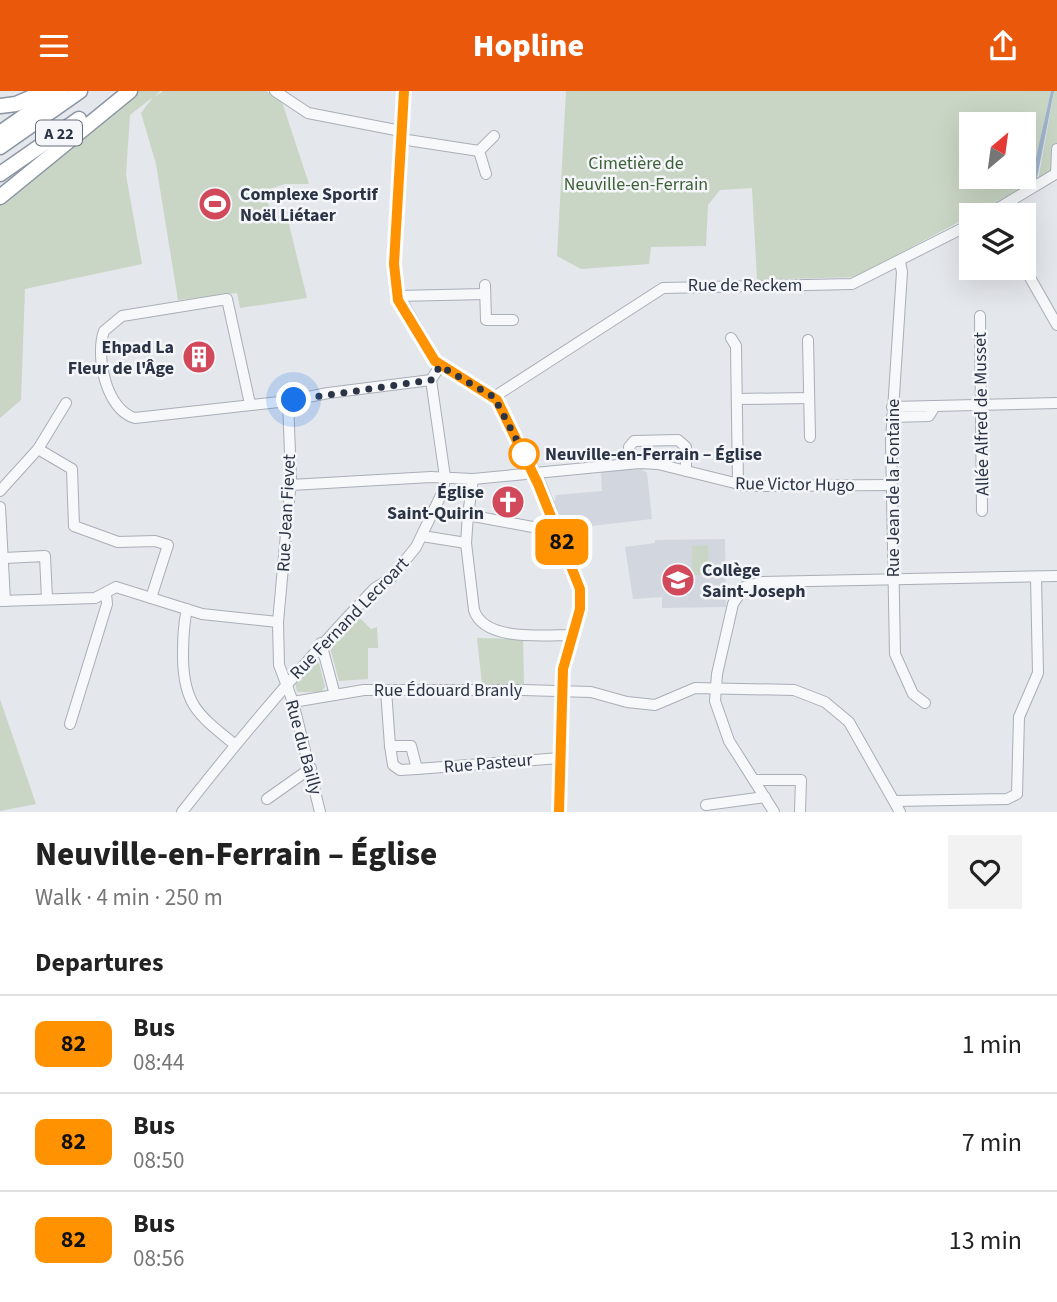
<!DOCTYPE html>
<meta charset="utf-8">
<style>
body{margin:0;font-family:"Source Sans 3",sans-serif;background:#f2f2f2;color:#222;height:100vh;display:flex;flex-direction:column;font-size:26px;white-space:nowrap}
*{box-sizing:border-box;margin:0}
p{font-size:23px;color:#767676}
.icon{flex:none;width:38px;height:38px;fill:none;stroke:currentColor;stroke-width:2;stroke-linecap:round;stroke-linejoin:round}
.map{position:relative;height:721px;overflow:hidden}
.details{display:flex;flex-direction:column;background:#fff;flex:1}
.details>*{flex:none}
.badge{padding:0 14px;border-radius:10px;font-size:24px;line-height:46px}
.needle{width:46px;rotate:29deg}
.buttons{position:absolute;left:959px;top:21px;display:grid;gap:14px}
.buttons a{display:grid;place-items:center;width:77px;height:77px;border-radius:0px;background:#fff;box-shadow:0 7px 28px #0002;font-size:35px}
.you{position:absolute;width:35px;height:35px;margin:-18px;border:5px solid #fff;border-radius:50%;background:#1a73e8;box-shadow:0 0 0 10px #1a73e833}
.map>.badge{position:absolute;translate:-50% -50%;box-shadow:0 0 0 4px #fff}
h2{padding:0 35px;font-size:26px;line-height:63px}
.round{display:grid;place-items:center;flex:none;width:74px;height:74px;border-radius:0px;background:#f2f2f2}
.headline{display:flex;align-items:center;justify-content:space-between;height:119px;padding:0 35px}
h1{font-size:33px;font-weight:800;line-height:52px}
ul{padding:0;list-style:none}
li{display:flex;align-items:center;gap:21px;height:98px;padding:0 35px;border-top:2px solid #e0e0e0}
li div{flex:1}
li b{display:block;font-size:26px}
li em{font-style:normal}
li .badge{min-width:77px;font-weight:700;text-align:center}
header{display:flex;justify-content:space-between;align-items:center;height:91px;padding:0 35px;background:#ea580c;color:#fff;font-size:32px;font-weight:800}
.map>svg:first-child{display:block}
.built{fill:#d2d6de}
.green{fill:#c9d6c5;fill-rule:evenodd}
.water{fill:#9fb4cc}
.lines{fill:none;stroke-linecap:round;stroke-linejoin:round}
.minor-casing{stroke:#a9aeb7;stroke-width:12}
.major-casing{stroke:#a3abb8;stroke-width:15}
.highway-casing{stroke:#8b94a3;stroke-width:17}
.minor{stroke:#f7f8fa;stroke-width:10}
.major{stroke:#fff;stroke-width:12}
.highway{stroke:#fff;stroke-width:14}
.line-casing{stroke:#fff;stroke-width:16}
.line{stroke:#ff9200;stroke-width:10}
.walk{stroke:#2b3445;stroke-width:7;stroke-dasharray:0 12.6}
.stop-dot{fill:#fff;stroke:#ff9200;stroke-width:3.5}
.labels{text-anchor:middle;stroke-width:5;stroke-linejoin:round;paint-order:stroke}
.shield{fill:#f4f6f9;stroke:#676e7b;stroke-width:2}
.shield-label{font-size:16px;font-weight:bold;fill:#2b3445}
.park-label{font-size:18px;fill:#3f6138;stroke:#f4f6f9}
.poi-label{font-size:18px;font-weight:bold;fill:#2b3445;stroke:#f4f6f9;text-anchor:start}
.street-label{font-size:18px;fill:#2b3445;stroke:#f4f6f9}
.stop-label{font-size:18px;font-weight:bold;fill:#2b3445;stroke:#f4f6f9;text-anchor:start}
</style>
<header><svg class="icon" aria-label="menu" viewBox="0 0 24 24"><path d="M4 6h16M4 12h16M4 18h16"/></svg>Hopline<svg class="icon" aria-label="share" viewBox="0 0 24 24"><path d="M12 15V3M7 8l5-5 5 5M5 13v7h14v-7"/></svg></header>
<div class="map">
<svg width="1057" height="721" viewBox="0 0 1057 721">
<rect width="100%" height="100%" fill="#e4e7ec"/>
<g class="built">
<polygon points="641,378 647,382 652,428 565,438 553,416 556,404 602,400 601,381"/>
<polygon points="725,448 726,516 662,517 662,506 633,508 625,456 655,452 655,449"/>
</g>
<g class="green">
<polygon points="139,0 160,0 154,6 163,0 266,0 281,8 309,93 285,93 261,101 276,126 287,125 307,207 240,217 237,202 178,209 156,73 141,22 153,6 130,24 126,84 142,173 25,198 21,309 0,327 0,113 105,24"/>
<path d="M566,0H1051L1030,93L855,186L757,189L752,97L720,99L708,114L706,155L651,156L649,173L581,178L557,165ZM971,33H1024V86H971Z"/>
<polygon points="1054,0 1057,0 1057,79 1038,90"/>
<polygon points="708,454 709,484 692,484 692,455"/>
<polygon points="357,524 371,538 377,536 378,557 368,557 368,588 339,590 329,553"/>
<polygon points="477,547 523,548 524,594 482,593"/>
<polygon points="313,571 319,572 325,596 321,601 297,601 295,591"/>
<polygon points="0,608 36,713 0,720"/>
</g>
<polygon class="water" points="1051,0 1054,0 1037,87 1030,93"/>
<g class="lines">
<defs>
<g id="minor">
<polyline points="275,0 308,22 401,40"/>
<polyline points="401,48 479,60"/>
<polyline points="486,83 479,60 494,45"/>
<polyline points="1056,83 1057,58"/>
<polyline points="987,124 1057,82"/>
<polyline points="900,171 902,181 891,350 895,563 913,603 925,612"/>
<polyline points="1024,176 1057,234"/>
<polyline points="485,194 486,229 513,229"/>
<polyline points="397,205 485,203"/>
<polyline points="980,225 982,420"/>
<polyline points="731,247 736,255 738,394"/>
<polyline points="808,249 810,346"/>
<polyline points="494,306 663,197 852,193 971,133"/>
<polyline points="737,308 809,307"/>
<polyline points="288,310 291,388 278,531 279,574 293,611 320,721"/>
<path d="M250,313L227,208L122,225L104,240C95,265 106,319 135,327L288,310L328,302L431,289"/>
<polyline points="892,316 1057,312"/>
<polyline points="892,326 929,325 935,315"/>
<polyline points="38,358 72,378 74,435 118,451 155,450 168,454 151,507"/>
<polyline points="629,373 629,356 634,350 678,349 686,356 686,380"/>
<polyline points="291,394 431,386 473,388"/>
<polyline points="0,400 38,358 66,312"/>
<polyline points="0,416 5,510"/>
<path d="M468,424L466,452L474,519C484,551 545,544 572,544"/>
<polyline points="555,435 538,437 468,424 473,388 639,372 658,373 747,395 891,394"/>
<polyline points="422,445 466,452"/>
<polyline points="4,467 45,465 47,508"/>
<polyline points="0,510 95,507 116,496 202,523 278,531"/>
<path d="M187,518C183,535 183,551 183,568C184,615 200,625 234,653"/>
<polyline points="321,552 335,604"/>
<polyline points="386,599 390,655"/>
<polyline points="293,611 364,599 523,599 591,601 627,611 655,614 695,597 794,599 825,611 849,631 900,721"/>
<polyline points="70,633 107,513 106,503"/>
<polyline points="417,678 411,655 390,655 393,674 400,679 417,678 560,667"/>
<polyline points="754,689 801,689 800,721"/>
<polyline points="267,708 311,677"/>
<polyline points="894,710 1007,708 1017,703 1019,626 1038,582 1036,486"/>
<polyline points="706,714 765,706"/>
<path d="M182,721C243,643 306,569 375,497L391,487L416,456L443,400L445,386L431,289L440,275"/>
<polyline points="774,721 729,650 715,610 717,583 733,513 744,496 762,491 1057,485"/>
</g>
<polyline id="major" points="404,0 394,174 397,205 435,270 497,309 539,393 580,498 580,518 563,577 559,721"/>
<g id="highway">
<polyline points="0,15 16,13 46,0"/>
<polyline points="0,42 60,0"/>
<polyline points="0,56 80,0"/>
<polyline points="0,83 79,28"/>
<polyline points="0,106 130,0"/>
</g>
</defs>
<use href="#minor" class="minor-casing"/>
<use href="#major" class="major-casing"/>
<use href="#highway" class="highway-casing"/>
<use href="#minor" class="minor"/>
<use href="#major" class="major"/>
<use href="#highway" class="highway"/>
</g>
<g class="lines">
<defs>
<polyline id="line" points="404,0 394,173 398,209 435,270 497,309 538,393 580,498 580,518 563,578 559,721"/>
</defs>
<use href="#line" class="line-casing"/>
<use href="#line" class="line"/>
<polyline class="walk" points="294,309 431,289 440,275 494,306 524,363"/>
</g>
<defs>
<symbol id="stadium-disc" viewBox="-11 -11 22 22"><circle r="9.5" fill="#d1495b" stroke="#f4f6f9"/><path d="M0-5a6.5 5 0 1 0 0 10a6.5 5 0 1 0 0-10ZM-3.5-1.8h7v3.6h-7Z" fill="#fff"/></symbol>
<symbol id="building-disc" viewBox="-11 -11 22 22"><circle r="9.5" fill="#d1495b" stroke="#f4f6f9"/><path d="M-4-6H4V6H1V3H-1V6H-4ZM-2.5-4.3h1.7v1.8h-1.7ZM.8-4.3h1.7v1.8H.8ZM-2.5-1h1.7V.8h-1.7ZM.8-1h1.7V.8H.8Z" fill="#fff"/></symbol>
<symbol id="church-disc" viewBox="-11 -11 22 22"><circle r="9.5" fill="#d1495b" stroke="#f4f6f9"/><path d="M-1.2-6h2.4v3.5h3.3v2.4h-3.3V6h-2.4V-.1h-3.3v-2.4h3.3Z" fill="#fff"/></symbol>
<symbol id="school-disc" viewBox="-11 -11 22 22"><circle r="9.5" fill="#d1495b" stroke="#f4f6f9"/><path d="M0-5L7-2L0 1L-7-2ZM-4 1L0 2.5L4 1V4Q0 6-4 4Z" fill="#fff"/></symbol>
</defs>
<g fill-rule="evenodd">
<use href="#stadium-disc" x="196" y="94" width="38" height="38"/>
<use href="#building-disc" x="180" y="247" width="38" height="38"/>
<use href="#church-disc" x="489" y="392" width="38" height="38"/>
<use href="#school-disc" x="659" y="470" width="38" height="38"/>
</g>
<circle class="stop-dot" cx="524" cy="363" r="14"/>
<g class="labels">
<rect class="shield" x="36" y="29.5" width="46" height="25" rx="5"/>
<g class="shield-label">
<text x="59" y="48">A 22</text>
</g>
<g class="park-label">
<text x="636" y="78">Cimetière de<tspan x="636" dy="21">Neuville-en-Ferrain</tspan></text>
</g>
<g class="poi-label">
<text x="240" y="109">Complexe Sportif<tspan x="240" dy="21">Noël Liétaer</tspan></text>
<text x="174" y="262" text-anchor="end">Ehpad La<tspan x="174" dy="21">Fleur de l'Âge</tspan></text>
<text x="484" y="407" text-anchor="end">Église<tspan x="484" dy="21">Saint-Quirin</tspan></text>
<text x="702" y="485">Collège<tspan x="702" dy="21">Saint-Joseph</tspan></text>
</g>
<g class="street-label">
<text x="745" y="200">Rue de Reckem</text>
<text transform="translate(981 323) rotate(-91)" y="6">Allée Alfred de Musset</text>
<text transform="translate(795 393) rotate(1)" y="6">Rue Victor Hugo</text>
<text transform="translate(893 397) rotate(-90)" y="6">Rue Jean de la Fontaine</text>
<text transform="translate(286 422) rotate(-87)" y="6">Rue Jean Fievet</text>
<text transform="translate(349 527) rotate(-46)" y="6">Rue Fernand Lecroart</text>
<text x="448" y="605">Rue Édouard Branly</text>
<text transform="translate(304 656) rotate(75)" y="6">Rue du Bailly</text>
<text transform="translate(488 672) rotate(-5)" y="6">Rue Pasteur</text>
</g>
<g class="stop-label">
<text x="545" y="369">Neuville-en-Ferrain – Église</text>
</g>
</g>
</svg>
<div class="buttons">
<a><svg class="needle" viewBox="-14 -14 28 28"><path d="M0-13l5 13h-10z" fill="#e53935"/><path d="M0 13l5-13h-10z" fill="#767676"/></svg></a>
<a><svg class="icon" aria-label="layers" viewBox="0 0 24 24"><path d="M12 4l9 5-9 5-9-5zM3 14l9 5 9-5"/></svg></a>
</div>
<div class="you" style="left:294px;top:309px"></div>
<b class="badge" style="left:562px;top:451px;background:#ff9200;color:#111">82</b>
</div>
<section class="details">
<div class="headline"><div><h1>Neuville-en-Ferrain – Église</h1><p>Walk · 4 min · 250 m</p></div><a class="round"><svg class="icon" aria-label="heart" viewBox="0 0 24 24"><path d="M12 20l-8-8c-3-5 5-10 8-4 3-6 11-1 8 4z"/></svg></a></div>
<h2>Departures</h2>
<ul>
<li><span class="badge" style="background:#ff9200;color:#111">82</span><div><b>Bus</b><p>08:44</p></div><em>1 min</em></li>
<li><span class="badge" style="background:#ff9200;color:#111">82</span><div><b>Bus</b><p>08:50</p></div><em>7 min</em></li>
<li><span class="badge" style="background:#ff9200;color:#111">82</span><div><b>Bus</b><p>08:56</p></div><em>13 min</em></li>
</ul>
</section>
